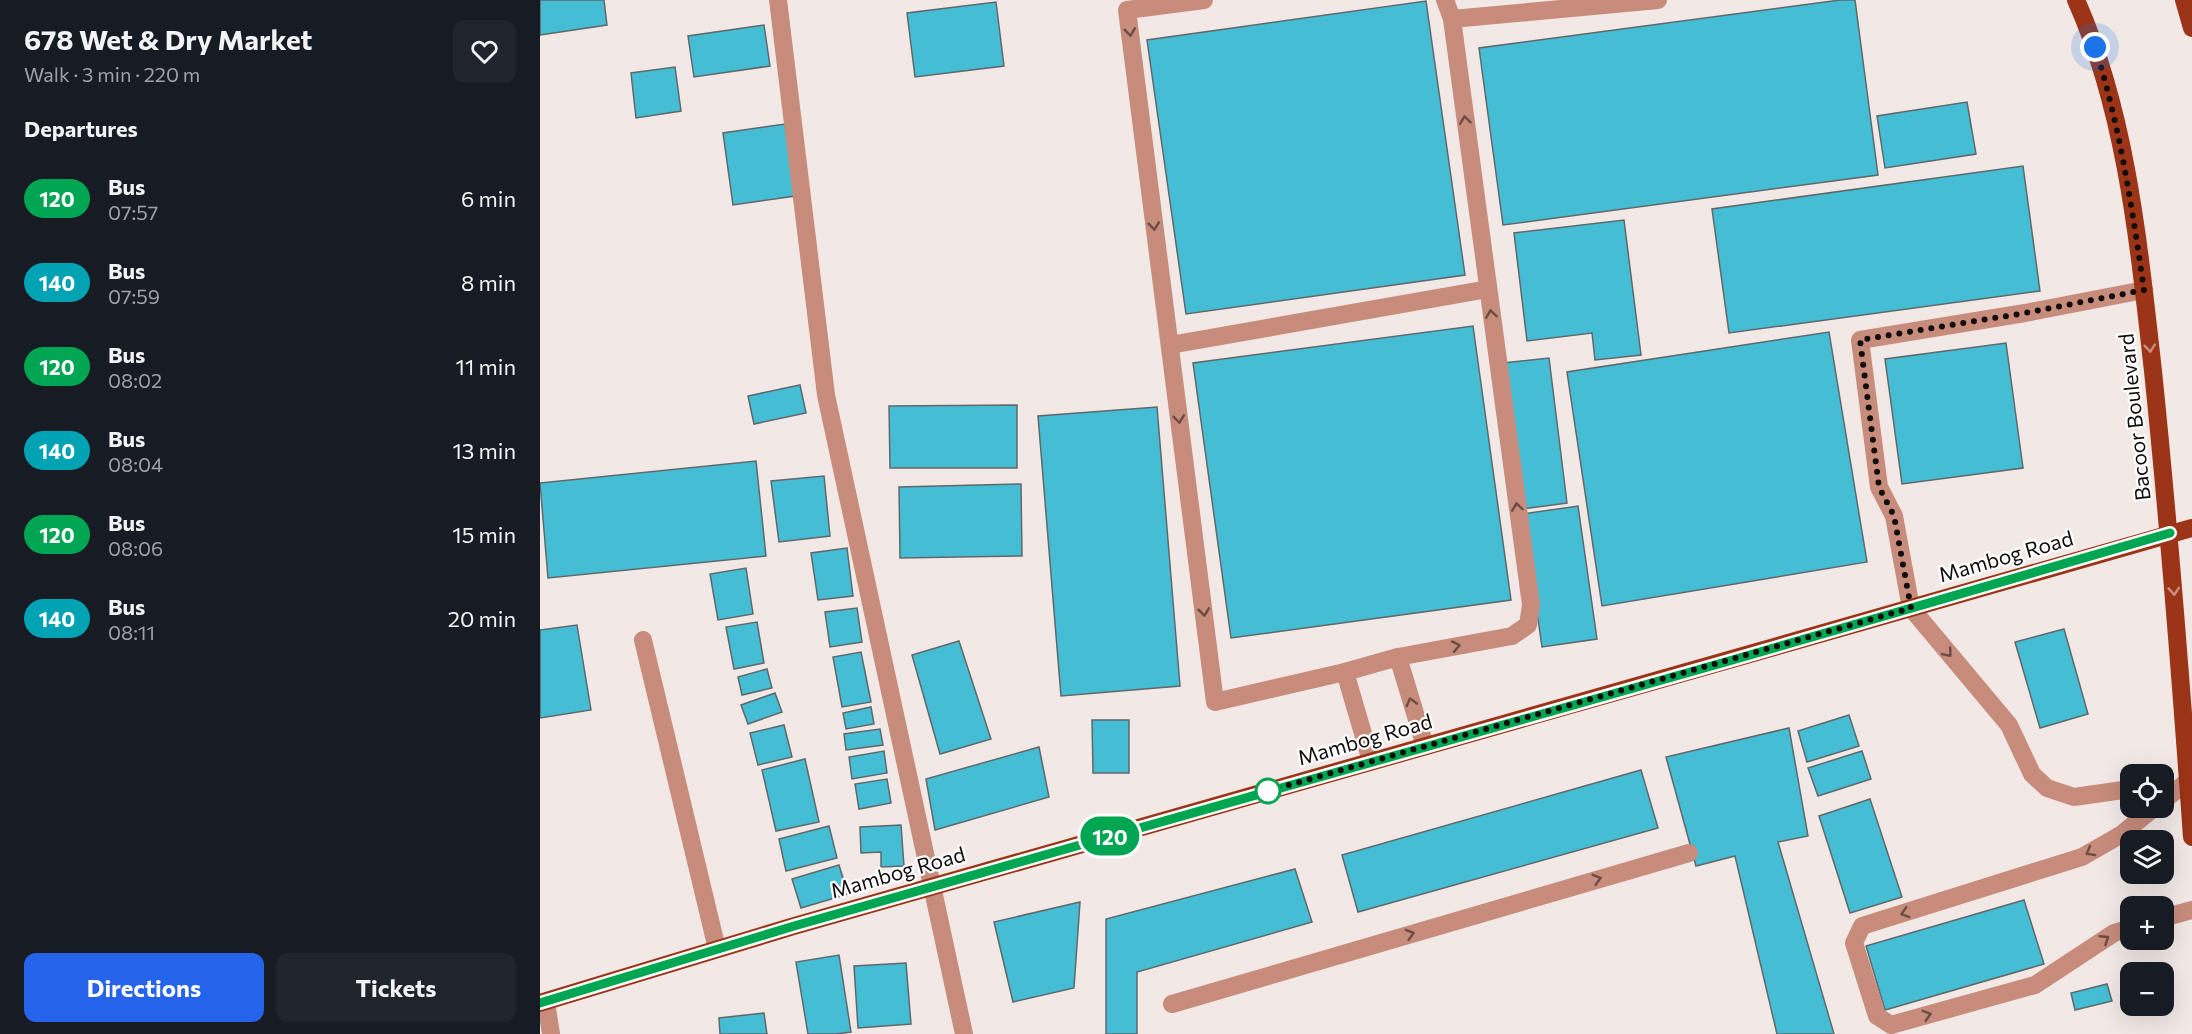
<!DOCTYPE html>
<meta charset="utf-8">
<style>
body{margin:0;font-family:Commissioner,sans-serif;background:#20242c;color:#f1f3f6;height:100vh;display:flex;flex-direction:column;font-size:22px;white-space:nowrap}
*{box-sizing:border-box;margin:0}
p{font-size:20px;color:#9ea1a6}
.icon{flex:none;width:33px;height:33px;fill:none;stroke:currentColor;stroke-width:2;stroke-linecap:round;stroke-linejoin:round}
.map{position:relative;flex:1;overflow:hidden}
.sheet{display:flex;flex-direction:column;background:#171b24;width:540px}
.sheet>*{flex:none}
.badge{padding:0 12px;border-radius:20px;font-size:21px;line-height:39px}
.fabs{position:absolute;left:1580px;top:764px;display:grid;gap:12px}
.fabs a{display:grid;place-items:center;width:54px;height:54px;border-radius:12px;background:#171b24;box-shadow:0 6px 24px #0002;font-size:30px}
.you{position:absolute;width:30px;height:30px;margin:-15px;border:4px solid #fff;border-radius:50%;background:#1a73e8;box-shadow:0 0 0 9px #1a73e833}
.map>.badge{position:absolute;translate:-50% -50%;box-shadow:0 0 0 3px #fff}
h2{padding:0 24px;font-size:22px;line-height:54px}
.round{display:grid;place-items:center;flex:none;width:63px;height:63px;border-radius:12px;background:#20242c}
.overview{display:flex;align-items:center;justify-content:space-between;height:102px;padding:0 24px}
h1{font-size:28px;font-weight:700;line-height:45px}
.cta{display:flex;gap:12px;margin-top:auto;padding:12px 24px}
.cta a{flex:1;height:69px;border-radius:12px;background:#2563eb;color:#fff;font-size:24px;font-weight:700;line-height:69px;text-align:center}
.cta a+a{background:#20242c;color:#f1f3f6}
ul{padding:0;list-style:none}
li{display:flex;align-items:center;gap:18px;height:84px;padding:0 24px}
li div{flex:1}
li b{display:block;font-size:22px}
li em{font-style:normal}
li .badge{min-width:66px;font-weight:700;text-align:center}
main{display:flex;flex:1;min-height:0}
.map>svg:first-child{display:block}
.building{fill:#45bed5;stroke:#60686a;stroke-width:1.5}
.lines{fill:none;stroke-linecap:round;stroke-linejoin:round}
.minor{stroke:#c78c7c;stroke-width:18}
.major{stroke:#9c3417;stroke-width:18}
.oneway{stroke:#6c4c44}
.oneway2{stroke:#c98f7f}
.line-casing{stroke:#fff;stroke-width:14}
.line{stroke:#00a651;stroke-width:9}
.walk{stroke:#100d0c;stroke-width:6;stroke-dasharray:0 10.8}
.stop-dot{fill:#fff;stroke:#00a651;stroke-width:3}
.labels{text-anchor:middle;stroke-width:4.5;stroke-linejoin:round;paint-order:stroke}
.street-label{font-size:21px;fill:#100d0c;stroke:#fff}
</style>
<main>
<section class="sheet">
<div class="overview"><div><h1>678 Wet &amp; Dry Market</h1><p>Walk · 3 min · 220 m</p></div><a class="round"><svg class="icon" aria-label="heart" viewBox="0 0 24 24"><path d="M12 20l-8-8c-3-5 5-10 8-4 3-6 11-1 8 4z"/></svg></a></div>
<h2>Departures</h2>
<ul>
<li><span class="badge" style="background:#00a651;color:#fff">120</span><div><b>Bus</b><p>07:57</p></div><em>6 min</em></li>
<li><span class="badge" style="background:#00a3b4;color:#fff">140</span><div><b>Bus</b><p>07:59</p></div><em>8 min</em></li>
<li><span class="badge" style="background:#00a651;color:#fff">120</span><div><b>Bus</b><p>08:02</p></div><em>11 min</em></li>
<li><span class="badge" style="background:#00a3b4;color:#fff">140</span><div><b>Bus</b><p>08:04</p></div><em>13 min</em></li>
<li><span class="badge" style="background:#00a651;color:#fff">120</span><div><b>Bus</b><p>08:06</p></div><em>15 min</em></li>
<li><span class="badge" style="background:#00a3b4;color:#fff">140</span><div><b>Bus</b><p>08:11</p></div><em>20 min</em></li>
</ul>
<div class="cta"><a>Directions</a><a>Tickets</a></div>
</section>
<div class="map">
<svg width="1652" height="1034" viewBox="0 0 1652 1034">
<rect width="100%" height="100%" fill="#f2e9e6"/>
<g class="building">
<polygon points="0,0 64,0 67,25 0,35"/>
<polygon points="1300,0 1315,0 1338,175 963,225 939,48"/>
<polygon points="886,1 925,275 646,314 607,40"/>
<polygon points="456,2 464,66 375,77 367,13"/>
<polygon points="224,25 230,66 154,77 148,36"/>
<polygon points="135,67 141,111 96,118 91,73"/>
<polygon points="1427,102 1436,154 1345,168 1337,116"/>
<polygon points="245,124 255,196 193,205 183,133"/>
<polygon points="1483,166 1500,291 1189,333 1172,209"/>
<polygon points="1084,220 1101,355 1055,360 1052,333 987,341 974,233"/>
<polygon points="933,326 971,600 691,638 653,363"/>
<polygon points="1289,332 1327,562 1062,606 1027,372"/>
<polygon points="1466,343 1483,468 1362,484 1345,359"/>
<polygon points="1009,358 1027,503 982,509 963,363"/>
<polygon points="260,385 266,413 214,424 208,396"/>
<polygon points="477,405 477,468 350,468 349,406"/>
<polygon points="617,407 640,686 521,696 498,416"/>
<polygon points="216,461 226,556 8,578 0,483"/>
<polygon points="284,476 290,536 239,542 231,481"/>
<polygon points="481,484 482,556 360,558 359,487"/>
<polygon points="1038,506 1057,639 1002,647 983,514"/>
<polygon points="307,548 313,596 278,600 271,553"/>
<polygon points="206,568 213,614 178,620 170,574"/>
<polygon points="317,608 322,642 290,647 285,612"/>
<polygon points="217,622 224,663 194,669 186,627"/>
<polygon points="37,625 51,710 0,718 0,630"/>
<polygon points="1524,629 1548,714 1500,728 1475,642"/>
<polygon points="419,641 451,739 400,754 372,655"/>
<polygon points="321,652 331,702 302,707 293,657"/>
<polygon points="227,669 232,688 202,695 198,677"/>
<polygon points="235,693 242,712 208,724 201,705"/>
<polygon points="331,707 334,724 306,729 303,713"/>
<polygon points="1309,715 1319,746 1267,762 1258,731"/>
<polygon points="552,720 589,720 589,773 553,773"/>
<polygon points="244,725 252,757 218,765 210,733"/>
<polygon points="1249,728 1268,836 1238,842 1294,1034 1237,1034 1195,856 1156,866 1126,757"/>
<polygon points="340,729 343,745 306,750 304,734"/>
<polygon points="499,747 509,797 395,830 386,779"/>
<polygon points="344,751 347,773 312,779 309,757"/>
<polygon points="1322,751 1331,779 1278,796 1268,768"/>
<polygon points="265,759 279,822 236,831 222,770"/>
<polygon points="1101,770 1118,828 818,912 802,855"/>
<polygon points="347,779 351,803 319,809 315,784"/>
<polygon points="1330,799 1362,897 1310,913 1279,816"/>
<polygon points="361,825 364,866 341,867 341,852 321,853 320,827"/>
<polygon points="289,826 297,858 246,871 239,839"/>
<polygon points="299,865 308,894 261,908 252,879"/>
<polygon points="755,869 772,922 597,972 597,1034 566,1034 566,919"/>
<polygon points="1484,900 1504,964 1345,1010 1326,946"/>
<polygon points="540,902 534,988 473,1002 454,922"/>
<polygon points="299,955 311,1032 296,1034 268,1034 256,962"/>
<polygon points="366,963 371,1024 318,1028 314,966"/>
<polygon points="1567,984 1572,1001 1535,1010 1531,993"/>
<polygon points="224,1013 227,1034 180,1034 179,1018"/>
</g>
<g class="lines">
<g class="minor">
<polyline points="238,0 286,395 424,1034"/>
<polyline points="664,0 587,10 675,702 805,672 858,657 972,636 988,625 991,605 912,19 905,0"/>
<polyline points="912,19 1118,0"/>
<polyline points="630,345 948,289"/>
<polyline points="103,640 177,949"/>
<polyline points="858,657 885,746"/>
<polyline points="805,672 831,761"/>
<polyline points="1590,789 1534,797 1507,788 1492,774 1469,725 1371,608 1354,516 1339,487 1320,340 1485,313 1604,290"/>
<polyline points="1623,801 1648,781"/>
<polyline points="1623,918 1652,910"/>
<polyline points="1590,928 1574,933 1495,985 1351,1025 1337,1016 1314,943 1322,926 1542,857 1582,834 1615,807"/>
<polyline points="6,1002 11,1034"/>
<polyline points="632,1004 1149,853"/>
</g>
<g class="major">
<path d="M1536,0C1587,114 1599,248 1613,371C1629,526 1641,681 1652,837"/>
<polyline points="1644,0 1652,28"/>
<polyline points="0,1003 254,926 1652,528"/>
</g>
</g>
<defs><path id="oneway-chevron" d="M-2-3.5L2.5 0L-2 3.5" fill="none" stroke-width="1.6" stroke-linecap="round" stroke-linejoin="round" transform="scale(1.5)"/></defs>
<g class="oneway">
<use href="#oneway-chevron" transform="translate(590 32) rotate(83)"/>
<use href="#oneway-chevron" transform="translate(925 120) rotate(-98)"/>
<use href="#oneway-chevron" transform="translate(614 226) rotate(83)"/>
<use href="#oneway-chevron" transform="translate(951 314) rotate(-98)"/>
<use href="#oneway-chevron" transform="translate(639 419) rotate(83)"/>
<use href="#oneway-chevron" transform="translate(977 507) rotate(-98)"/>
<use href="#oneway-chevron" transform="translate(664 612) rotate(83)"/>
<use href="#oneway-chevron" transform="translate(916 646) rotate(-11)"/>
<use href="#oneway-chevron" transform="translate(1408 653) rotate(50)"/>
<use href="#oneway-chevron" transform="translate(871 702) rotate(-105)"/>
<use href="#oneway-chevron" transform="translate(1550 852) rotate(150)"/>
<use href="#oneway-chevron" transform="translate(1057 879) rotate(-16)"/>
<use href="#oneway-chevron" transform="translate(1365 913) rotate(163)"/>
<use href="#oneway-chevron" transform="translate(870 934) rotate(-16)"/>
<use href="#oneway-chevron" transform="translate(1565 939) rotate(-33)"/>
<use href="#oneway-chevron" transform="translate(1387 1015) rotate(-16)"/>
</g>
<g class="oneway2">
<use href="#oneway-chevron" transform="translate(1610 348) rotate(84)"/>
<use href="#oneway-chevron" transform="translate(1634 591) rotate(86)"/>
</g>
<g class="lines">
<defs>
<polyline id="line" points="0,1003 254,926 1189,661 1630,533"/>
</defs>
<use href="#line" class="line-casing"/>
<use href="#line" class="line"/>
<path class="walk" d="M728,791L1371,608L1354,516L1339,487L1320,340L1485,313L1604,290C1592,208 1580,126 1555,47"/>
</g>
<circle class="stop-dot" cx="728" cy="791" r="12"/>
<g class="labels">
<g class="street-label">
<text transform="translate(1595 417) rotate(-96)" y="7">Bacoor Boulevard</text>
<text transform="translate(1466 557) rotate(-16)" y="7">Mambog Road</text>
<text transform="translate(825 740) rotate(-16)" y="7">Mambog Road</text>
<text transform="translate(358 873) rotate(-16)" y="7">Mambog Road</text>
</g>
</g>
</svg>
<div class="fabs">
<a><svg class="icon" aria-label="locate" viewBox="0 0 24 24"><circle cx="12" cy="12" r="6"/><path d="M12 2v4M12 18v4M2 12h4M18 12h4"/></svg></a>
<a><svg class="icon" aria-label="layers" viewBox="0 0 24 24"><path d="M12 4l9 5-9 5-9-5zM3 14l9 5 9-5"/></svg></a>
<a>+</a>
<a>−</a>
</div>
<div class="you" style="left:1555px;top:47px"></div>
<b class="badge" style="left:570px;top:836px;background:#00a651;color:#fff">120</b>
</div>
</main>
